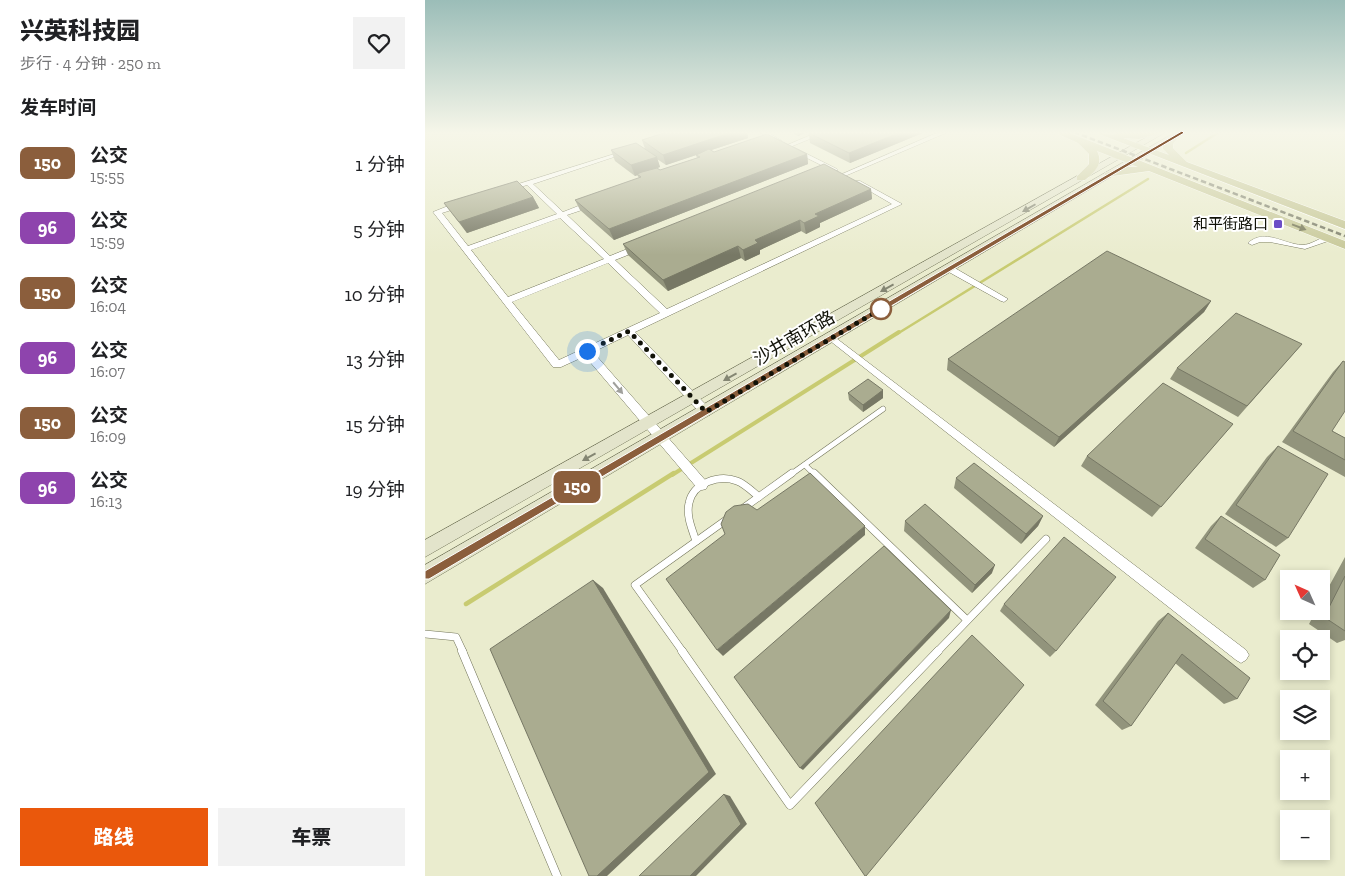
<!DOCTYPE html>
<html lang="zh">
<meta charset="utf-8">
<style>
body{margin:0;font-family:"Zilla Slab","Noto Sans SC",serif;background:#f2f2f2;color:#202124;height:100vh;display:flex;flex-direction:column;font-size:19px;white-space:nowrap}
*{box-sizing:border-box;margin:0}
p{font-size:16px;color:#757577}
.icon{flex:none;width:28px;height:28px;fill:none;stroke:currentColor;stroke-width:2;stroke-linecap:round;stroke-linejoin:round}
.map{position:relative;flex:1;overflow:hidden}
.panel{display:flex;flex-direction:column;background:#fff;width:425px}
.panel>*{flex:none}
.badge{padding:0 10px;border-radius:8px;font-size:18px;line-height:32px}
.needle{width:32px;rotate:315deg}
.controls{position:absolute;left:855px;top:570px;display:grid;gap:10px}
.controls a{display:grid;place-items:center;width:50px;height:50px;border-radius:0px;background:#fff;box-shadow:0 2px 8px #0003;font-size:25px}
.you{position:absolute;width:25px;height:25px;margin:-12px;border:4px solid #fff;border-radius:50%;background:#1a73e8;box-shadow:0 0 0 8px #1a73e833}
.map>.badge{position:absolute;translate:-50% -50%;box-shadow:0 0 0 2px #fff}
h2{padding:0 20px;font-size:19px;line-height:45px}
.round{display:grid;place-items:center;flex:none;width:52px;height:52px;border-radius:0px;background:#f2f2f2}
.summary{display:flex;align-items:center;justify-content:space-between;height:85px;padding:0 20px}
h1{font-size:24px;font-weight:800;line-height:38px}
.primary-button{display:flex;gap:10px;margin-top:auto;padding:10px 20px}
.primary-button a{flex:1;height:58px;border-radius:0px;background:#ea580c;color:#fff;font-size:20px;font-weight:800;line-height:58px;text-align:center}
.primary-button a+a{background:#f2f2f2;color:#202124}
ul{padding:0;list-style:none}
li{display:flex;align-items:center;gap:15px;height:65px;padding:0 20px}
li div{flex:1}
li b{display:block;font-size:19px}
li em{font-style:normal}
li .badge{min-width:55px;font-weight:700;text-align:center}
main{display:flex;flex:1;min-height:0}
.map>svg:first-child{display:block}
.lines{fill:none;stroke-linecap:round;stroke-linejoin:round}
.stream-far2{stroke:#c8cb71;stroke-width:2.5}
.stream-far1{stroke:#c8cb71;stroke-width:4}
.stream{stroke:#c8cb71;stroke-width:4.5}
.service-far2-casing{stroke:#727459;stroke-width:6}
.service-far1-casing{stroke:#727459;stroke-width:8}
.service-casing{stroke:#727459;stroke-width:9}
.minor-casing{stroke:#727459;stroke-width:1}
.secondary-casing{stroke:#727459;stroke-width:1}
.primary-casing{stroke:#fff;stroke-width:1}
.service-far2{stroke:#fff;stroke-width:5}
.service-far1{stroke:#fff;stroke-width:7}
.service{stroke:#fff;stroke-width:8}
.minor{fill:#fff;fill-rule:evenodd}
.secondary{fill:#e3e4cb;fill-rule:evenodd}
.primary{fill:#c7c898;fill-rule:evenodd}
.rail{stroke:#7b7d69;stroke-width:2.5;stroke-dasharray:5.5 3;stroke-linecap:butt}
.wall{fill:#92947c;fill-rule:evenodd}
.shaded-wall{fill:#777865}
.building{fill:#aaac90;stroke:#777865}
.oneway{fill:#848673}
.oneway2{fill:#757657}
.oneway3{fill:#a0a09c}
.line{fill:#8b5e3c;stroke:#fff}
.walk{stroke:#111208;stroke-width:5;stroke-dasharray:0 9}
.poi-dot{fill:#6c4ec7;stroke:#fff;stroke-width:2}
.stop-dot{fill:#fff;stroke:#8b5e3c;stroke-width:2.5}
.labels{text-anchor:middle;stroke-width:4;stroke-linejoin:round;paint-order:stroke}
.far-poi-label{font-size:15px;fill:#111208;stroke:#fff;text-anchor:end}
.street-label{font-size:18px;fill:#111208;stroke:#fff}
</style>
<main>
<section class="panel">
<div class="summary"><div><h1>兴英科技园</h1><p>步行 · 4 分钟 · 250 m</p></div><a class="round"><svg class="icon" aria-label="heart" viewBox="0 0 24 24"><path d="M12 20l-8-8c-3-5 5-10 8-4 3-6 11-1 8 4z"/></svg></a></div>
<h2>发车时间</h2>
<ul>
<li><span class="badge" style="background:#8b5e3c;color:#fff">150</span><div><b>公交</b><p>15:55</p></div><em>1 分钟</em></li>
<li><span class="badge" style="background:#8e44ad;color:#fff">96</span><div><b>公交</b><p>15:59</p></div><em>5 分钟</em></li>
<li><span class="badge" style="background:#8b5e3c;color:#fff">150</span><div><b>公交</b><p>16:04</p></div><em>10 分钟</em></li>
<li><span class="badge" style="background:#8e44ad;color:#fff">96</span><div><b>公交</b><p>16:07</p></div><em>13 分钟</em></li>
<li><span class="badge" style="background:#8b5e3c;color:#fff">150</span><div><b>公交</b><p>16:09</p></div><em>15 分钟</em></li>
<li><span class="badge" style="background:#8e44ad;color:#fff">96</span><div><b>公交</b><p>16:13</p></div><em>19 分钟</em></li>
</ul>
<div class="primary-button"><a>路线</a><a>车票</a></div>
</section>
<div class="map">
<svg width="920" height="876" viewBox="0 0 920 876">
<rect width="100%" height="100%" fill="#eaecce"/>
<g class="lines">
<g class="stream-far2">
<polyline points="761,153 794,132"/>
<polyline points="472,334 723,179"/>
</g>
<polyline class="stream-far1" points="247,475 474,332"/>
<polyline class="stream" points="41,604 249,473"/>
<defs>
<g id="service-far2">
<polyline points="380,465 390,475"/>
<polyline points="365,475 458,409"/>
</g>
<g id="service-far1">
<polyline points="389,473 542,620"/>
<polyline points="317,509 367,473"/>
<path d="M271,541C267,529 261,516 264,503C268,483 294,474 312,481C320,484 327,491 334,497"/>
<polyline points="0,634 31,637 38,652"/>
<polyline points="258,652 210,585 301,520"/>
<polyline points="512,652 621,539"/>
</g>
<g id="service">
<polyline points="37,651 132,876"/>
<polyline points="257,651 365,805 513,651"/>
</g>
<g id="minor">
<polygon points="334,132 342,132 357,141 352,142"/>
<polygon points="393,132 402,132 365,147 360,146"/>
<polygon points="514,132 523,132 420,176 415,175"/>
<polygon points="368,147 412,169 413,170 408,171 366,150 365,149"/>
<path d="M199,151L204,152L108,184L138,212L166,201H172V205L142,215L185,256L212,245H218V249L190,260L242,309L467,204L431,183V181H435L477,204L210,332L285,409L286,412L285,415H277L203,335L168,352L281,481L283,485L281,489L277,490L273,489L160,356L136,367H128L8,212L33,202H39V206L17,213L43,246L132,214L102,185L83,191L80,189L81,188ZM135,218L179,259L83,297L46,250ZM183,263L235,313L134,360L87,302Z"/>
<path d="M903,236L907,238L906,240L880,249L845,242H835L827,245L823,243C840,228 858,244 877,245C886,245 894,238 903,236Z"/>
<polygon points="522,267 528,267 583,299 579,302 576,301 522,271"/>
<polygon points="407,335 821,650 824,655 821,660 816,663 811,660 404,340 404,336"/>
</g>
<g id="secondary">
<polygon points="731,132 741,132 0,557 0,540"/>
<polygon points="751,132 761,132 0,584 0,565"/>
</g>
<g id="primary">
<path d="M629,132H642L920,241V249L724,171L680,177V173L701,167H713L672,151C679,164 669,172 660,180H652V176L664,164V154L653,143Z"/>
<polygon points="669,132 689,135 693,132 738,132 714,139 698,138 744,155 738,149 738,144 746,135 752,135 754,137 748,144 748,148 762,162 920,221 920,229"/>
</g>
</defs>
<use href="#service-far2" class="service-far2-casing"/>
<use href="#service-far1" class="service-far1-casing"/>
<use href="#service" class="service-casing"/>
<use href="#minor" class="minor-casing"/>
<use href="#secondary" class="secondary-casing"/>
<use href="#primary" class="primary-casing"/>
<use href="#service-far2" class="service-far2"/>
<use href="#service-far1" class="service-far1"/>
<use href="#service" class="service"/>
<use href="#minor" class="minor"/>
<use href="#secondary" class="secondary"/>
<use href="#primary" class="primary"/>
<polyline class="rail" points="649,132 920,236"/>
</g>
<g class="wall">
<path d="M242,132H322L323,138L286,150L289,152L382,154L383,164L189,240L155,210L150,200L214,178L212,175L210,176L190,161L186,150L220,149L217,140ZM271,155L272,158L235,170L232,168L235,167L232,159L241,165Z"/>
<polygon points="366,132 383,132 373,136"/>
<polygon points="500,132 425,163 385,143 384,133"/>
<polygon points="446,189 447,199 395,223 395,227 381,234 376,231 335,250 335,254 320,261 316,258 243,291 203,255 198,244"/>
<polygon points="108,197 114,208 42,233 19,203"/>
<polygon points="786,301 779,312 629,447 522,370 523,359"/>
<polygon points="877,344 813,417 745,379 752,368"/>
<polygon points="918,361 907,431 920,438 920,477 857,442 908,372"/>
<polygon points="458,390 458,398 438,412 424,400 423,393"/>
<polygon points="808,424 727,517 656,466 662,456"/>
<polygon points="853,446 863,538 851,547 800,514 842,457"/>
<polygon points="531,478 618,516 613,526 596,544 529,488"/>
<polygon points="796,516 840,580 828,588 770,548 786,526"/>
<polygon points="480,521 567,573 547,593 479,531"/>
<polygon points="920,557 920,640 912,643 884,624 891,611 896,611 896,601"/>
<polygon points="579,604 631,651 625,657 575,611"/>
<polygon points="743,613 812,699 799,704 750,663 706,726 697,730 670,705 733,621"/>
</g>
<g class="shaded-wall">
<polygon points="307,132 322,132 323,138 241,165 238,155"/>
<polygon points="372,132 383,132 373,136"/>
<polygon points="476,132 500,132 425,163 424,153"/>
<polygon points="382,154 383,164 189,240 184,229"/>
<polygon points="232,157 235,167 213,175 212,174 213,175 210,176 206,165"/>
<polygon points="446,189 447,199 395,223 395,227 381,234 379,223 390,214"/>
<polygon points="108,197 114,208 42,233 34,222"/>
<polygon points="375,220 376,231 335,250 335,254 320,261 318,250 330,240"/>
<polygon points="313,246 316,258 243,291 238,280"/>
<polygon points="786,301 779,312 629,447 634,437"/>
<polygon points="458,390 458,398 438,412 438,405"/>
<polygon points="618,516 613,526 596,544 601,534"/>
<polygon points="440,526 440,535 298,656 292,650"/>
<polygon points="570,565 567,573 547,593 550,585"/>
<polygon points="168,580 178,588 291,774 182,876 172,876"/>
<polygon points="526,610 524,618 378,770 375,768"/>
<polygon points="299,794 305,796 322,824 271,876 265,876"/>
</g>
<g class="building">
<polygon points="242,132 307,132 238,155 217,140"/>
<polygon points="386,132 476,132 424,153 384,133"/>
<polygon points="342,134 382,154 184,229 150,200 216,177 212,174 217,172 232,168 235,170 275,157 271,155 284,149 289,152"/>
<polygon points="211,143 232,157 206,165 186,150"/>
<polygon points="399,164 446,189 390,214 394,216 379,223 375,220 330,240 333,243 318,250 313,246 238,280 198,244"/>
<polygon points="92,181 108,197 34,222 19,203"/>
<polygon points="682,251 786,301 634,437 523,359"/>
<polygon points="811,313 877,344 822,406 752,368"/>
<polygon points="918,361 920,362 920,411 907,431 920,438 920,460 868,431"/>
<polygon points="443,379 458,390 438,405 423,393"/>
<polygon points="738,383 808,424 736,507 662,456"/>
<polygon points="853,446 903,474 863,538 811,505"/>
<polygon points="549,463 618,516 601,534 531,478"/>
<polygon points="385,473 440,526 292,650 241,579 300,534 296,524 301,512 309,506 323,504 332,510"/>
<polygon points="500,504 570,565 550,585 480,521"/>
<polygon points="796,516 855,555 840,580 780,539"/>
<polygon points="639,537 691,577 631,651 579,604"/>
<polygon points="459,546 526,610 375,768 309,677"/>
<polygon points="920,576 920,631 899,617"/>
<polygon points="168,580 284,772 172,876 164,876 65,649"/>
<polygon points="743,613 825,678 812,699 757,654 706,726 678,701"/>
<polygon points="547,635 599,685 441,876 440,876 390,803"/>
<polygon points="299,794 316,824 265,876 214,876"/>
</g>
<defs><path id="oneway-solid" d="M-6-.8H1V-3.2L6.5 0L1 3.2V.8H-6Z" transform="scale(1.25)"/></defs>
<g class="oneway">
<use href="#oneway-solid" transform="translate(604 208) rotate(150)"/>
<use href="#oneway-solid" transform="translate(462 288) rotate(151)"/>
<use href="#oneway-solid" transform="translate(305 377) rotate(151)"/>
<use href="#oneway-solid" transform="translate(164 457) rotate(151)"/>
</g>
<use class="oneway2" href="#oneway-solid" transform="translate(874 227) rotate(21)"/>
<use class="oneway3" href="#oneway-solid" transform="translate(193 388) rotate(50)"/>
<linearGradient id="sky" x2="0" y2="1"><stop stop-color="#9bbdb8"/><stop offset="0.52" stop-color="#f6f6e9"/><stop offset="1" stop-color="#f6f6e9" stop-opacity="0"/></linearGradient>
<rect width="920" height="255" fill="url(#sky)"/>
<polygon class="line" points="757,131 759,133 4,579 0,579 0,571"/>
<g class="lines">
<polyline class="walk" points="162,351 204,331 281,412 456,309"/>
</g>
<rect class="poi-dot" x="848" y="219" width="10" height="10" rx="2.5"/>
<circle class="stop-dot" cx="456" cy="309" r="10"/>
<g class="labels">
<g class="far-poi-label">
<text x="843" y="229">和平街路口</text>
</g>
<g class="street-label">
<text transform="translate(369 338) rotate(-30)" y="6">沙井南环路</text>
</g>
</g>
</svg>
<div class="controls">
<a><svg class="needle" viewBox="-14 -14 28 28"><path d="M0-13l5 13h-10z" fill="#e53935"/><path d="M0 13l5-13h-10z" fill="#757577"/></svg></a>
<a><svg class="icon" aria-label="locate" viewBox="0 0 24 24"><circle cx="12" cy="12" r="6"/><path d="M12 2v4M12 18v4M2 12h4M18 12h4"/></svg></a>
<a><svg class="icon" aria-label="layers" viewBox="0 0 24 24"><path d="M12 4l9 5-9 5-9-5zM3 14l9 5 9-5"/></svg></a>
<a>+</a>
<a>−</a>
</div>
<div class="you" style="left:162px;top:351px"></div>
<b class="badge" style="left:152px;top:487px;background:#8b5e3c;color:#fff">150</b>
</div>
</main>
